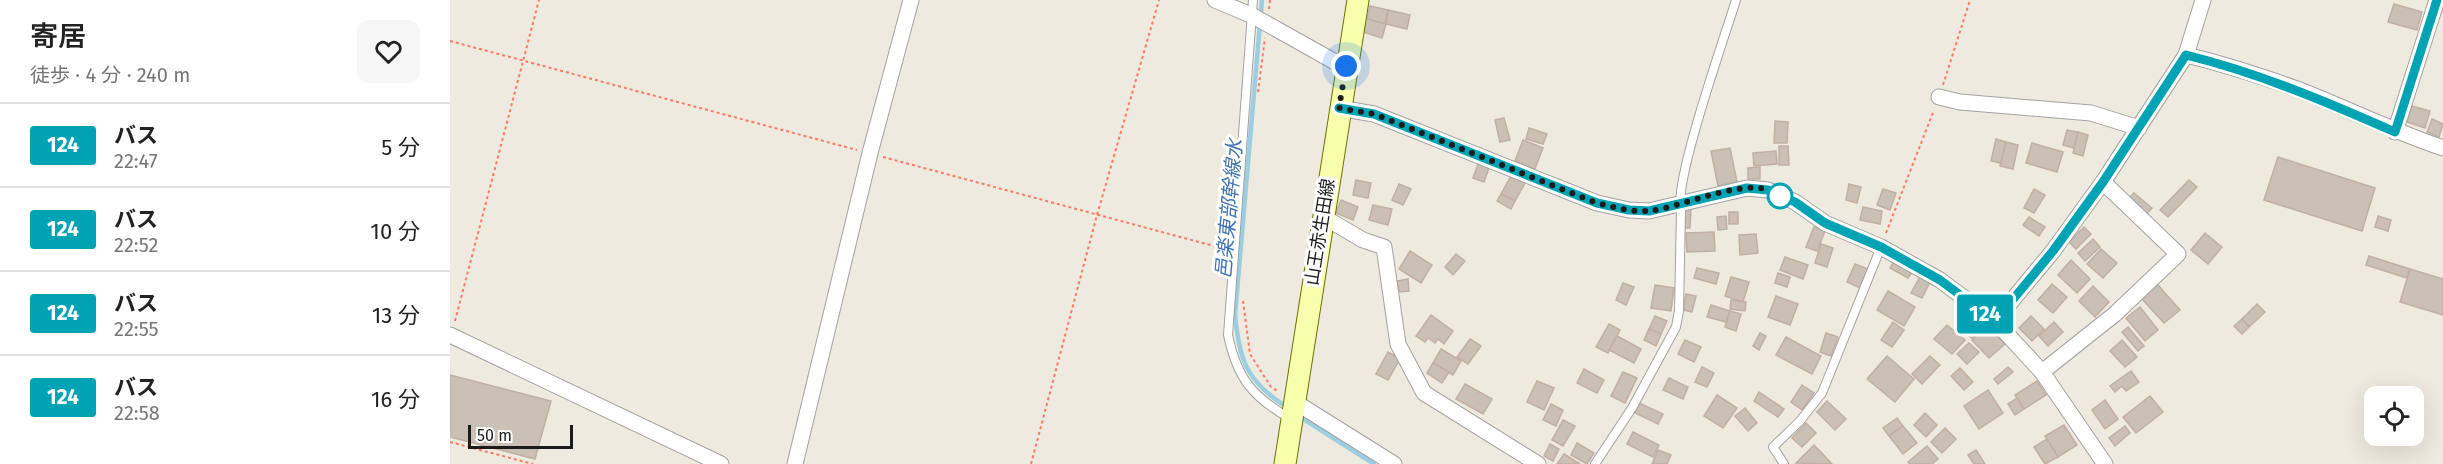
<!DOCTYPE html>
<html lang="ja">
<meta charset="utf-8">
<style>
body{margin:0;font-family:"Fira Sans","Noto Sans JP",sans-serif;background:#f6f6f6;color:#222;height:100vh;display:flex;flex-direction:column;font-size:22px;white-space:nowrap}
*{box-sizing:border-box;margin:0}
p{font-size:20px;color:#767676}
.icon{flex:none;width:33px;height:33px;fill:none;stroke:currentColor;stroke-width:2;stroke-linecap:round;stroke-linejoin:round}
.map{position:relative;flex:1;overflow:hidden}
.drawer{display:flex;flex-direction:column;background:#fff;width:450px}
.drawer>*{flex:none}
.badge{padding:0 12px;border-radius:4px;font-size:21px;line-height:39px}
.tools{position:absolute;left:1914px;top:386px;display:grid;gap:12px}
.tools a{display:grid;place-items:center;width:60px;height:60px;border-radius:12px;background:#fff;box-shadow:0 6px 24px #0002;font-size:30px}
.scale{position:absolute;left:18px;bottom:15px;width:105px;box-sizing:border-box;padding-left:6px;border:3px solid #1b1b1b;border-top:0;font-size:16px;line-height:21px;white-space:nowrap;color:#1b1b1b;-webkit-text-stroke:4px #fff;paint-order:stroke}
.you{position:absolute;width:30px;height:30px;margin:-15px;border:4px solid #fff;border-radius:50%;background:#1a73e8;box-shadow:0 0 0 9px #1a73e833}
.map>.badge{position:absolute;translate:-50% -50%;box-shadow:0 0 0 3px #fff}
.round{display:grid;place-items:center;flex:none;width:63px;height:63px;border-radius:12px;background:#f6f6f6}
.head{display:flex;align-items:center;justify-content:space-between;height:102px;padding:0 30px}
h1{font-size:28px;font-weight:600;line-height:45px}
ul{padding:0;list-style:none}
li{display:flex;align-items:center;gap:18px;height:84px;padding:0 30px;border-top:2px solid #e0e0e0}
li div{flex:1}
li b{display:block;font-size:22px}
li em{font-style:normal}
li .badge{min-width:66px;font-weight:700;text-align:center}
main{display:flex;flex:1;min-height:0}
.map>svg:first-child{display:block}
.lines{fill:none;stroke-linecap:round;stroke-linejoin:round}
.stream{stroke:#9bcee1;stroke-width:4.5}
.building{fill:#cac0b6;stroke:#c1b0a1;stroke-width:1.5}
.lane-casing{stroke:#a2a2a2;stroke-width:10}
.street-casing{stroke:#a2a2a2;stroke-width:17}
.secondary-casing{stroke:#627500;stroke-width:23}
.path{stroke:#ff7860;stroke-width:2;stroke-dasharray:3 3;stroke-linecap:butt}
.lane{stroke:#fff;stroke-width:8}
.street{stroke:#fff;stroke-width:15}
.secondary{stroke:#f7ffad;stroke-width:21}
.line-casing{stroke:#fff;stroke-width:14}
.line{stroke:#00a3b4;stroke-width:9}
.walk{stroke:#1b1b1b;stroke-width:6;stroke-dasharray:0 10.8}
.stop-dot{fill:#fff;stroke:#00a3b4;stroke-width:3}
.labels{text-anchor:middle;stroke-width:6;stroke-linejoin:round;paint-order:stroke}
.street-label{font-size:18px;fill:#1b1b1b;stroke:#fff}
.water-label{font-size:20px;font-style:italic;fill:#4074b3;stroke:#fff}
</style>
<main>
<section class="drawer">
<div class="head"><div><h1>寄居</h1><p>徒歩 · 4 分 · 240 m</p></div><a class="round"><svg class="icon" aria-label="heart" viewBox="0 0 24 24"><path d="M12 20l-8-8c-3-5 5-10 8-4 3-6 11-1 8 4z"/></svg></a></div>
<ul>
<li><span class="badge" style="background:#00a3b4;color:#fff">124</span><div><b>バス</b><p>22:47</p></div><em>5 分</em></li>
<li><span class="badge" style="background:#00a3b4;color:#fff">124</span><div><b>バス</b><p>22:52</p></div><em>10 分</em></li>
<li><span class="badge" style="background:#00a3b4;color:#fff">124</span><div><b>バス</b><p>22:55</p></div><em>13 分</em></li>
<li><span class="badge" style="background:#00a3b4;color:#fff">124</span><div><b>バス</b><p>22:58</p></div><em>16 分</em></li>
</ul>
</section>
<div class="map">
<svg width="1993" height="464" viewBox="0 0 1993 464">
<rect width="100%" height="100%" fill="#eeeadf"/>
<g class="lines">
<g class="stream">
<path d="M812,0L785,315C789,357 795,379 832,404"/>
<polyline points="855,420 924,464"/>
</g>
</g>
<g class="building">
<polygon points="1944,4 1972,12 1967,30 1938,22"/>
<polygon points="920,6 938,10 935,24 917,19"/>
<polygon points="938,10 960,15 957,29 936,24"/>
<polygon points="914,18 936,24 932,38 910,31"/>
<polygon points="1962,106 1980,111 1975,128 1957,122"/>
<polygon points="1054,118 1060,140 1050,142 1045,120"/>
<polygon points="1982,119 1993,124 1989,137 1977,132"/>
<polygon points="1325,121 1338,122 1337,143 1324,143"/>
<polygon points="1079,128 1097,134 1093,144 1076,139"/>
<polygon points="1617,130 1628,132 1624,148 1613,145"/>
<polygon points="1628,132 1638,135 1633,156 1623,153"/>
<polygon points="1546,139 1556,142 1551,163 1541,161"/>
<polygon points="1073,140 1093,148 1085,169 1065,161"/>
<polygon points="1556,142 1568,145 1563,169 1550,166"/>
<polygon points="1582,143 1613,152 1607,172 1576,163"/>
<polygon points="1329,146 1338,146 1339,165 1329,165"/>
<polygon points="1280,148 1287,182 1268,186 1261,151"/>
<polygon points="1326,151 1327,164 1304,166 1303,153"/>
<polygon points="1828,157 1925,188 1912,231 1814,200"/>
<polygon points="1028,164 1039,168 1034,182 1023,178"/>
<polygon points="1310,167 1310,179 1298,179 1298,168"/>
<polygon points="1061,176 1075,183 1065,201 1051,194"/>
<polygon points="906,180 921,183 918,198 903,195"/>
<polygon points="1739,180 1747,187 1718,217 1710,210"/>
<polygon points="949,184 961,189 953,205 942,200"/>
<polygon points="1399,184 1411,187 1407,203 1396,200"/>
<polygon points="1433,189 1446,193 1440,210 1427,205"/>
<polygon points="1584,189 1595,195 1584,213 1574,208"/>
<polygon points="1684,193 1702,208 1696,215 1678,199"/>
<polygon points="1051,194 1065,201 1061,209 1047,201"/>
<polygon points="891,200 908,207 903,220 886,213"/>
<polygon points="923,205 942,209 938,225 919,220"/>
<polygon points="1234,207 1241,207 1240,228 1234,228"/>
<polygon points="1413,207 1432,211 1430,224 1410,220"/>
<rect x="1279" y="212" width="9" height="12"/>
<polygon points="1276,216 1277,229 1268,230 1267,217"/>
<polygon points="1928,216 1941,220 1938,231 1925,227"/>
<polygon points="1579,217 1595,227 1589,236 1573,225"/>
<polygon points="1364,227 1375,231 1367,251 1356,247"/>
<polygon points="1634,227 1641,234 1626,249 1619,242"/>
<polygon points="1264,232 1265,251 1237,252 1236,233"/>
<polygon points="1755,233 1772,247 1758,264 1741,250"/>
<polygon points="1306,234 1308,253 1290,255 1289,235"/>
<polygon points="1643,239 1650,247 1635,261 1628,253"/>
<polygon points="1371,244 1383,248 1377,267 1365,263"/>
<polygon points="1651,249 1667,263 1653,278 1637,264"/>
<polygon points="960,251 982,265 971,283 949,269"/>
<polygon points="1006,254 1015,261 1003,275 995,267"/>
<polygon points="1919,256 1960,269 1957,278 1916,265"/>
<polygon points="1335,257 1358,265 1353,279 1330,270"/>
<polygon points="1445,260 1463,271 1458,278 1440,268"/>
<polygon points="1621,260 1640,279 1627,293 1608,275"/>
<polygon points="1405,264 1418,269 1410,288 1397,282"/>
<polygon points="1247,268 1269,273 1266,284 1244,278"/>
<polygon points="1960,269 1993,279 1993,315 1950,302"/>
<polygon points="1328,273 1340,277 1337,287 1325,283"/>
<polygon points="1471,275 1481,280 1472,298 1461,293"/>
<polygon points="1281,277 1299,282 1293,302 1275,296"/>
<polygon points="958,279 959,291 949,292 947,281"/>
<polygon points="1173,283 1184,287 1176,305 1166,300"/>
<polygon points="1602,284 1617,297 1603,313 1588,300"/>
<polygon points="1707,284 1730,310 1714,323 1691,298"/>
<polygon points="1205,285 1224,288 1221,311 1201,308"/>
<polygon points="1643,286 1659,302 1645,317 1629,301"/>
<polygon points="1438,291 1465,307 1454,326 1427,310"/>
<polygon points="1236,294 1246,296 1242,312 1233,310"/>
<polygon points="1326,296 1348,304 1340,325 1318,317"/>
<polygon points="1281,300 1296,302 1295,311 1280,309"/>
<polygon points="1807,304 1815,312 1799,327 1792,319"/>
<polygon points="1261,305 1280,311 1276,322 1257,317"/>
<polygon points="1690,307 1708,330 1695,341 1676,318"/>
<polygon points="1280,311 1291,314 1286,331 1275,327"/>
<polygon points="981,315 1003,331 994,344 988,339 985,343 978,338 975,342 966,336"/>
<polygon points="1205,316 1217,321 1211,334 1199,329"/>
<polygon points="1581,316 1594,329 1582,341 1569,328"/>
<polygon points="1525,319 1533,325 1523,339 1515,333"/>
<polygon points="1792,319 1799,327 1792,334 1784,326"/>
<polygon points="1443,322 1454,330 1442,347 1431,340"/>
<polygon points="1604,322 1613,332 1598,346 1589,336"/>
<polygon points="1159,324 1170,330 1158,353 1146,347"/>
<polygon points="1497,325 1515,340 1502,354 1484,339"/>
<polygon points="1537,326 1555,344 1539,358 1522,340"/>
<polygon points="1678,327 1694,346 1688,351 1672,332"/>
<polygon points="1199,329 1211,334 1206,346 1194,340"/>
<polygon points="1310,333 1316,336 1309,350 1303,346"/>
<polygon points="1376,333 1388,337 1381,356 1370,352"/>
<polygon points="1167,336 1191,349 1184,363 1159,350"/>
<polygon points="1336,337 1371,356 1362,374 1326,355"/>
<polygon points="1020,339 1031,346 1018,364 1007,357"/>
<polygon points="1235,340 1251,347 1244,362 1228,354"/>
<polygon points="1672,340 1687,357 1675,367 1660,351"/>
<polygon points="1519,343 1529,352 1517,364 1507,354"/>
<polygon points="991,349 1011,361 1003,375 983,363"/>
<polygon points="938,352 950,359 938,380 926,374"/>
<polygon points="1437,356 1464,379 1445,402 1417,379"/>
<polygon points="1480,356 1490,365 1472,384 1462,374"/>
<polygon points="983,363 999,372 992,383 977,373"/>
<polygon points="1252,367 1264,373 1257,387 1245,382"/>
<polygon points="1558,367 1563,372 1548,384 1544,379"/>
<polygon points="1510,368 1523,382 1514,390 1501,376"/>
<polygon points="1134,369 1154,380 1147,393 1127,383"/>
<polygon points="1681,371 1689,382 1676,391 1672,386 1665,392 1660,386"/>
<polygon points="1173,372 1187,378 1175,403 1161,396"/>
<polygon points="0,375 101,401 85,459 0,437"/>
<polygon points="1219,378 1238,387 1233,399 1213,390"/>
<polygon points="1087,381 1104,388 1094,410 1077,402"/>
<polygon points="1587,381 1596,395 1574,409 1565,395"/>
<polygon points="1015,384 1042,399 1033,414 1006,399"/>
<polygon points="1352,385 1364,393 1352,410 1341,402"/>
<polygon points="1538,390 1553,413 1529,429 1514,406"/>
<polygon points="1309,392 1334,409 1328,417 1304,401"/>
<polygon points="1267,395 1287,408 1273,428 1254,416"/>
<polygon points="1700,396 1713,412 1686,433 1673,417"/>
<polygon points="1567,398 1574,409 1565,415 1558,404"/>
<polygon points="1655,400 1668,419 1655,429 1642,410"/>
<polygon points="1377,401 1396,419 1385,430 1367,412"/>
<polygon points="1189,403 1213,414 1208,424 1185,413"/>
<polygon points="1101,404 1113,410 1106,426 1093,420"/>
<polygon points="1295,408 1307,423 1298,431 1285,416"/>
<polygon points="1475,413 1487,425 1476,437 1464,425"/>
<polygon points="1447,418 1453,426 1439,436 1433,428"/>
<polygon points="1113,420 1125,426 1113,446 1102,440"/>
<polygon points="1356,423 1366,433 1352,447 1342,438"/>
<polygon points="1614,425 1627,445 1608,457 1595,436"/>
<polygon points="1453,426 1467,443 1453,454 1439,436"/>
<polygon points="1675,426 1680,433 1665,446 1659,438"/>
<polygon points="1495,428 1506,439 1492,453 1481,442"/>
<polygon points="1183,432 1209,445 1203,457 1177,444"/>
<polygon points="1597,439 1608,457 1595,464 1584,447"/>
<polygon points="1127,443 1144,453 1137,464 1121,455"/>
<polygon points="1100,444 1109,449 1103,461 1094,456"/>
<polygon points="1364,445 1382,464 1346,463"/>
<polygon points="1477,446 1488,459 1482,464 1460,464 1458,462"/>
<polygon points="1208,450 1221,455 1217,464 1202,464"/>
<polygon points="1526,450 1535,464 1524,464 1518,455"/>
<polygon points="1114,454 1130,464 1107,464"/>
</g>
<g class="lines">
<defs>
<g id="lane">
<path d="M803,0L778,335C787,378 802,397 841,419"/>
<path d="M1145,464L1182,408L1226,327L1229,311L1231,210C1223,183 1275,36 1286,0"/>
<polyline points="1334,464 1323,447 1350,421 1372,393 1431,247"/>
</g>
<g id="street">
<polyline points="765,0 803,16 887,63 896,66"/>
<path d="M1736,55C1774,64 1811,76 1847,89C1896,108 1943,131 1993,148"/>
<polyline points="1489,97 1510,102 1641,113 1689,128"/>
<polyline points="889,108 924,114 1147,203 1179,210 1199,211 1297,188 1318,190 1345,202 1375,223 1431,247 1490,280 1545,321 1592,372 1655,464"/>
<polyline points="1945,132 1987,0"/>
<polyline points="872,216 913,240 934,247 948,344 974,393 1088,464"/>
<polyline points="1545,321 1603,251 1653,182 1736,55 1753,0"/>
<polyline points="0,335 271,464"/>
<polyline points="1592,372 1665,314 1728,254 1653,182"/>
<polyline points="845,402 944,464"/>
<polyline points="345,464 420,153 461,0"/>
</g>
<polyline id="secondary" points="835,464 908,0"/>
</defs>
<use href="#lane" class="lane-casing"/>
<use href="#street" class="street-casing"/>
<use href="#secondary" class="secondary-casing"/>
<g class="path">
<polyline points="819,9 820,0"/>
<polyline points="0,41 407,150"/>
<polyline points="1493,85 1520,0"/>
<polyline points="808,92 815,38"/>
<polyline points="433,157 775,249"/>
<polyline points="1436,233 1484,110"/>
<polyline points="793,301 800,354 821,387 829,392"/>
<polyline points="5,321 89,0"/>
<polyline points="0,442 83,464"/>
<polyline points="581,464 647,215 709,0"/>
</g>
<use href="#lane" class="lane"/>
<use href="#street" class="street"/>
<use href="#secondary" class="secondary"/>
</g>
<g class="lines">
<defs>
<path id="line" d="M889,108L924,114L1147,203L1179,210L1199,211L1297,188L1318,190L1345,202L1375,223L1431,247L1490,280L1545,321L1603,251L1653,182L1736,55C1809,73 1877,102 1945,132L1987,0"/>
</defs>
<use href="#line" class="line-casing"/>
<use href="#line" class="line"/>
<path class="walk" d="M896,66L889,108L924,114L1147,203C1164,207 1180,212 1198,211C1233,208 1303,172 1330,196"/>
</g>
<circle class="stop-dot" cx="1330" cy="196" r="12"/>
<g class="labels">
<g class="street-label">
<text transform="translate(870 232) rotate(-81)" y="6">山王赤生田線</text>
</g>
<g class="water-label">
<text transform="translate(779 209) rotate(-85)" y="7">邑楽東部幹線水</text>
</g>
</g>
</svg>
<div class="tools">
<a><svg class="icon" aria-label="locate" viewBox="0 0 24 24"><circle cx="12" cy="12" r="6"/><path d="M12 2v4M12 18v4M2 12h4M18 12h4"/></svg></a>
</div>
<div class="scale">50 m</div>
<div class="you" style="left:896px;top:66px"></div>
<b class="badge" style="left:1535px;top:314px;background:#00a3b4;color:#fff">124</b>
</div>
</main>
